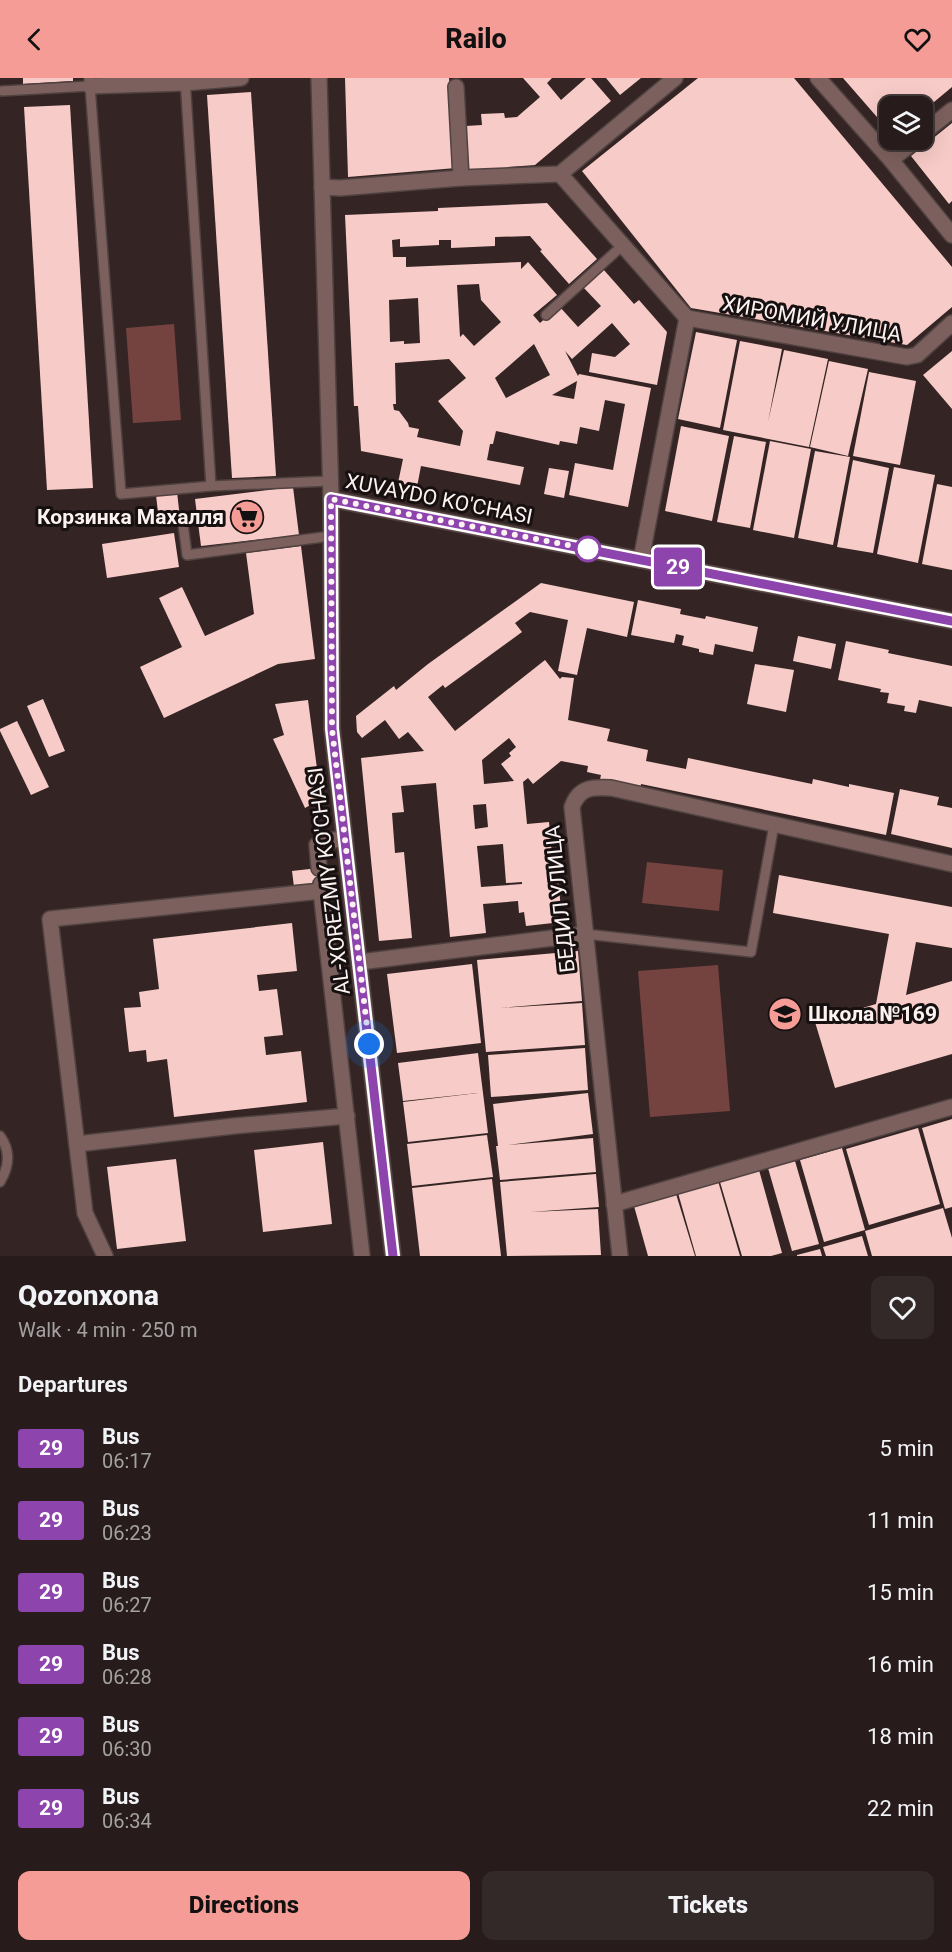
<!DOCTYPE html>
<meta charset="utf-8">
<style>
body{margin:0;font-family:Roboto,sans-serif;background:#332928;color:#f1f3f6;height:100vh;display:flex;flex-direction:column;font-size:22px;white-space:nowrap}
*{box-sizing:border-box;margin:0}
p{font-size:20px;color:#a4a1a3}
.icon{flex:none;width:33px;height:33px;fill:none;stroke:currentColor;stroke-width:2;stroke-linecap:round;stroke-linejoin:round}
.map{position:relative;height:1178px;overflow:hidden}
.side{display:flex;flex-direction:column;background:#271c1b;flex:1}
.side>*{flex:none}
.badge{padding:0 12px;border-radius:4px;font-size:21px;line-height:39px}
.buttons{position:absolute;left:879px;top:18px;display:grid;gap:12px}
.buttons a{display:grid;place-items:center;width:54px;height:54px;border-radius:12px;background:#271c1b;box-shadow:0 6px 24px #0002,0 0 0 2px #433a3a;font-size:30px}
.you{position:absolute;width:30px;height:30px;margin:-15px;border:4px solid #fff;border-radius:50%;background:#1a73e8;box-shadow:0 0 0 9px #1a73e833}
.map>.badge{position:absolute;translate:-50% -50%;box-shadow:0 0 0 3px #fff}
h2{padding:0 18px;font-size:22px;line-height:54px}
.round{display:grid;place-items:center;flex:none;width:63px;height:63px;border-radius:12px;background:#332928}
.head{display:flex;align-items:center;justify-content:space-between;height:102px;padding:0 18px}
h1{font-size:28px;font-weight:800;line-height:45px}
.button{display:flex;gap:12px;margin-top:auto;padding:12px 18px}
.button a{flex:1;height:69px;border-radius:12px;background:#f59c96;color:#111;font-size:24px;font-weight:800;line-height:69px;text-align:center}
.button a+a{background:#332928;color:#f1f3f6}
ul{padding:0;list-style:none}
li{display:flex;align-items:center;gap:18px;height:72px;padding:0 18px}
li div{flex:1}
li b{display:block;font-size:22px}
li em{font-style:normal}
li .badge{min-width:66px;font-weight:700;text-align:center}
header{display:flex;justify-content:space-between;align-items:center;height:78px;padding:0 18px;background:#f59c96;color:#111;font-size:27px;font-weight:800}
.map>svg:first-child{display:block}
.green{fill:#744340}
.building{fill:#f7cbc7;fill-rule:evenodd}
.lines{fill:none;stroke-linecap:round;stroke-linejoin:round}
.service-casing{stroke:#504241;stroke-width:12}
.minor-casing{stroke:#504241;stroke-width:18}
.service{stroke:#7c605d;stroke-width:9}
.minor{stroke:#7c605d;stroke-width:15}
.line-casing{stroke:#fff;stroke-width:14}
.line{stroke:#8e44ad;stroke-width:9}
.walk{stroke:#fcf2f1;stroke-width:6;stroke-dasharray:0 10.8}
.stop-dot{fill:#fff;stroke:#8e44ad;stroke-width:3}
.labels{text-anchor:middle;stroke-width:6;stroke-linejoin:round;paint-order:stroke}
.street-label{font-size:21px;fill:#fcf2f1;stroke:#171010}
.poi-label{font-size:21px;font-weight:bold;fill:#fcf2f1;stroke:#171010;text-anchor:end}
</style>
<header><svg class="icon" aria-label="back" viewBox="0 0 24 24"><path d="M15 5l-7 7 7 7"/></svg>Railo<svg class="icon" aria-label="heart" viewBox="0 0 24 24"><path d="M12 20l-8-8c-3-5 5-10 8-4 3-6 11-1 8 4z"/></svg></header>
<div class="map">
<svg width="952" height="1178" viewBox="0 0 952 1178">
<rect width="100%" height="100%" fill="#342524"/>
<g class="green">
<polygon points="174,246 181,342 133,345 126,250"/>
<polygon points="647,784 723,792 719,833 642,825"/>
<polygon points="718,887 730,1033 650,1039 638,893"/>
</g>
<g class="building">
<polygon points="23,0 73,0 73,3 23,6"/>
<polygon points="345,0 449,0 456,90 348,99"/>
<polygon points="523,0 552,0 547,5 561,22 586,0 591,0 611,23 535,87 508,89 508,93 469,95 466,48 482,47 481,36 504,35 505,40 517,39 540,19"/>
<polygon points="606,0 641,0 620,17"/>
<polygon points="698,0 794,0 952,189 952,229 907,267 691,230 582,93"/>
<polygon points="843,0 952,0 952,9 922,34 922,28 890,28 890,54"/>
<polygon points="251,14 276,398 232,400 207,17"/>
<polygon points="70,27 93,410 47,412 24,29"/>
<polygon points="952,45 952,123 949,126 911,78"/>
<path d="M547,125L597,181L569,206L540,173L542,172L530,158L495,159V168L451,170V162H439V167L400,169V161L392,162L393,179H406V189L521,184V191L528,184L557,217L533,237L540,245L559,228L578,249L601,228L583,209L603,191L634,226L639,222L667,254L657,307L589,294L592,275L615,279L630,266L612,245L572,281L565,273L578,298L579,296L651,310L628,429L569,417L575,385L613,392L625,326L605,322L599,353L580,349L577,366L560,363L559,367L496,353L493,366H490L487,382L524,389L520,407L421,388L417,409L398,405L403,381L361,373L358,328H354L345,137L438,133V130ZM479,206L481,222L501,244L474,268L463,256L460,259L457,207ZM418,220L420,265L404,266V263L390,264L389,222ZM534,266L550,297L506,320L495,300ZM449,281L466,300L438,323L463,353L460,368L417,359L419,351L409,349L408,345L399,333L394,332L393,326H396L395,285ZM577,303L574,321L552,317Z"/>
<polygon points="696,254 737,262 720,350 678,341"/>
<polygon points="740,263 782,271 768,344 784,272 828,281 809,369 723,352"/>
<polygon points="952,273 952,331 923,297"/>
<polygon points="829,283 868,291 848,378 810,369"/>
<polygon points="869,294 916,303 900,387 853,378"/>
<polygon points="681,348 729,358 712,443 665,433"/>
<polygon points="734,358 766,364 750,450 717,444"/>
<polygon points="770,363 811,371 794,460 753,452"/>
<polygon points="815,373 850,379 833,467 798,460"/>
<polygon points="853,382 889,390 873,475 837,469"/>
<polygon points="894,389 935,397 918,485 877,476"/>
<polygon points="549,390 569,393 564,420 544,416"/>
<polygon points="937,406 952,409 952,492 922,486"/>
<polygon points="293,409 299,457 201,468 195,421"/>
<polygon points="177,414 180,440 159,443 156,417"/>
<polygon points="174,455 179,489 107,500 102,466"/>
<polygon points="301,468 315,581 278,586 164,640 140,589 182,569 159,520 182,509 205,558 254,536 246,475"/>
<path d="M541,505L634,524L627,559L587,550L577,597L558,593L568,542L530,534L515,545L522,554L445,610L443,607L428,619L455,653L545,582L560,601L562,599L574,600L568,642L610,651L607,663L648,672L646,683L686,691L688,680L812,706L813,701L849,709V706L894,715L886,757L641,706L640,714L599,706L601,697L587,694L588,688L561,683L533,706L528,700L523,704L527,746L549,744L554,798L558,797L562,844L526,848L524,834L519,835L518,823L483,826L486,855L450,859L436,705L401,708L404,734L392,735L395,775L404,774L412,860L379,863L361,680L424,673L408,654L399,661L385,642L362,660L357,654L356,638L394,608L396,612L428,586ZM509,660L516,669L509,675L511,678L501,686L514,703L484,706L482,682ZM486,726L488,749L475,751L473,727ZM503,766L506,805L522,804V806L481,809L477,768Z"/>
<polygon points="638,522 681,531 680,536 705,541 706,538 758,549 753,574 715,566 713,577 699,574 699,571 682,567 684,558 676,556 674,565 631,557"/>
<polygon points="798,558 836,566 831,591 793,583"/>
<polygon points="846,563 889,572 888,575 952,588 952,629 919,622 916,635 904,633 905,628 887,625 889,615 880,614 881,611 838,602"/>
<polygon points="755,586 794,592 786,634 747,626"/>
<polygon points="43,621 65,673 49,679 27,628"/>
<polygon points="308,622 321,721 305,730 273,661 284,657 275,626"/>
<polygon points="17,643 49,709 31,717 0,653 0,651"/>
<polygon points="900,711 939,719 937,727 952,730 952,770 891,756"/>
<polygon points="327,789 328,805 294,809 292,793"/>
<polygon points="779,797 952,829 952,870 916,864 906,917 952,903 952,976 835,1010 815,944 876,926 889,856 773,835"/>
<polygon points="292,845 297,893 257,897 259,913 277,911 283,957 264,959 266,977 301,973 307,1024 174,1039 167,981 147,984 146,972 129,974 124,930 141,929 139,914 159,911 153,861"/>
<polygon points="578,873 582,923 499,930 582,925 585,967 486,974 477,882"/>
<polygon points="472,886 481,965 397,975 387,896"/>
<polygon points="585,970 588,1012 491,1019 488,977"/>
<polygon points="478,975 488,1055 408,1064 403,1024 478,1015 403,1023 398,985"/>
<polygon points="588,1015 593,1056 508,1067 593,1060 596,1094 500,1102 496,1068 498,1068 493,1026"/>
<polygon points="952,1041 952,1129 945,1131 922,1050"/>
<polygon points="918,1050 940,1126 869,1147 846,1071"/>
<polygon points="487,1057 493,1099 412,1108 407,1066"/>
<polygon points="323,1064 332,1146 263,1154 254,1072"/>
<polygon points="842,1070 865,1152 824,1164 800,1082"/>
<polygon points="176,1081 186,1163 117,1171 107,1089"/>
<polygon points="795,1083 819,1166 792,1173 768,1090"/>
<polygon points="759,1092 782,1175 771,1178 742,1178 720,1104"/>
<polygon points="596,1096 599,1129 530,1134 598,1131 601,1177 507,1178 500,1104"/>
<polygon points="492,1101 501,1178 420,1178 412,1110"/>
<polygon points="718,1103 740,1178 696,1178 678,1115"/>
<polygon points="676,1116 695,1178 648,1178 634,1128"/>
<polygon points="943,1130 952,1160 952,1178 872,1178 865,1153"/>
<polygon points="862,1158 868,1178 826,1178 823,1169"/>
<polygon points="820,1171 822,1178 797,1178 797,1177"/>
</g>
<g class="lines">
<defs>
<g id="service">
<polyline points="185,0 211,408"/>
<polyline points="90,8 121,416 211,408 330,403"/>
<polyline points="2,13 90,8 89,0"/>
<polyline points="546,237 623,167"/>
<polyline points="183,446 187,477 331,458"/>
<polyline points="585,856 751,874 774,747"/>
<path d="M0,1058C11,1073 9,1089 0,1104"/>
</g>
<g id="minor">
<polyline points="319,0 331,421 332,651 393,1178"/>
<polyline points="818,0 891,82 952,157"/>
<polyline points="90,8 185,5 241,0"/>
<polyline points="456,9 461,100"/>
<polyline points="922,56 952,32"/>
<polyline points="891,82 916,62"/>
<polyline points="560,96 687,240 907,279 917,277 952,245"/>
<polyline points="322,109 340,110 461,100 560,96 675,0"/>
<polyline points="331,421 952,543"/>
<polyline points="641,482 687,240"/>
<polyline points="319,790 317,767 323,763 345,761"/>
<polyline points="321,813 362,1178"/>
<polyline points="360,884 585,856"/>
<polyline points="77,1066 234,1048 347,1038"/>
<polyline points="614,1126 952,1029"/>
<polyline points="105,1178 85,1135 50,841 321,813 321,806"/>
<path d="M620,1178L572,729C579,709 592,709 611,710L952,786"/>
</g>
</defs>
<use href="#service" class="service-casing"/>
<use href="#minor" class="minor-casing"/>
<use href="#service" class="service"/>
<use href="#minor" class="minor"/>
</g>
<g class="lines">
<defs>
<polyline id="line" points="393,1178 332,651 331,421 952,543"/>
</defs>
<use href="#line" class="line-casing"/>
<use href="#line" class="line"/>
<polyline class="walk" points="369,966 332,651 331,421 588,471"/>
</g>
<defs>
<symbol id="supermarket-disc" viewBox="-11 -11 22 22"><circle r="9.5" fill="#f59c96" stroke="#171010"/><path d="M-6-5.5h2.5l.6 2H6L4.5 2H-2.5L-4.4-4H-6ZM-1.5 3.2a1.3 1.3 0 1 0 .1 0ZM3 3.2a1.3 1.3 0 1 0 .1 0Z" fill="#111"/></symbol>
<symbol id="school-disc" viewBox="-11 -11 22 22"><circle r="9.5" fill="#f59c96" stroke="#171010"/><path d="M0-5L7-2L0 1L-7-2ZM-4 1L0 2.5L4 1V4Q0 6-4 4Z" fill="#111"/></symbol>
</defs>
<g fill-rule="evenodd">
<use href="#supermarket-disc" x="228" y="420" width="38" height="38"/>
<use href="#school-disc" x="766" y="917" width="38" height="38"/>
</g>
<circle class="stop-dot" cx="588" cy="471" r="12"/>
<g class="labels">
<g class="street-label">
<text transform="translate(812 241) rotate(10)" y="7">ХИРОМИЙ УЛИЦА</text>
<text transform="translate(439 421) rotate(11)" y="7">XUVAYDO KO'CHASI</text>
<text transform="translate(329 803) rotate(-97)" y="7">AL-XOREZMIY KO'CHASI</text>
<text transform="translate(560 821) rotate(-96)" y="7">БЕДИЛ УЛИЦА</text>
</g>
<g class="poi-label">
<text x="224" y="446">Корзинка Махалля</text>
<text x="808" y="943" text-anchor="start">Школа №169</text>
</g>
</g>
</svg>
<div class="buttons">
<a><svg class="icon" aria-label="layers" viewBox="0 0 24 24"><path d="M12 4l9 5-9 5-9-5zM3 14l9 5 9-5"/></svg></a>
</div>
<div class="you" style="left:369px;top:966px"></div>
<b class="badge" style="left:678px;top:489px;background:#8e44ad;color:#fff">29</b>
</div>
<section class="side">
<div class="head"><div><h1>Qozonxona</h1><p>Walk · 4 min · 250 m</p></div><a class="round"><svg class="icon" aria-label="heart" viewBox="0 0 24 24"><path d="M12 20l-8-8c-3-5 5-10 8-4 3-6 11-1 8 4z"/></svg></a></div>
<h2>Departures</h2>
<ul>
<li><span class="badge" style="background:#8e44ad;color:#fff">29</span><div><b>Bus</b><p>06:17</p></div><em>5 min</em></li>
<li><span class="badge" style="background:#8e44ad;color:#fff">29</span><div><b>Bus</b><p>06:23</p></div><em>11 min</em></li>
<li><span class="badge" style="background:#8e44ad;color:#fff">29</span><div><b>Bus</b><p>06:27</p></div><em>15 min</em></li>
<li><span class="badge" style="background:#8e44ad;color:#fff">29</span><div><b>Bus</b><p>06:28</p></div><em>16 min</em></li>
<li><span class="badge" style="background:#8e44ad;color:#fff">29</span><div><b>Bus</b><p>06:30</p></div><em>18 min</em></li>
<li><span class="badge" style="background:#8e44ad;color:#fff">29</span><div><b>Bus</b><p>06:34</p></div><em>22 min</em></li>
</ul>
<div class="button"><a>Directions</a><a>Tickets</a></div>
</section>
